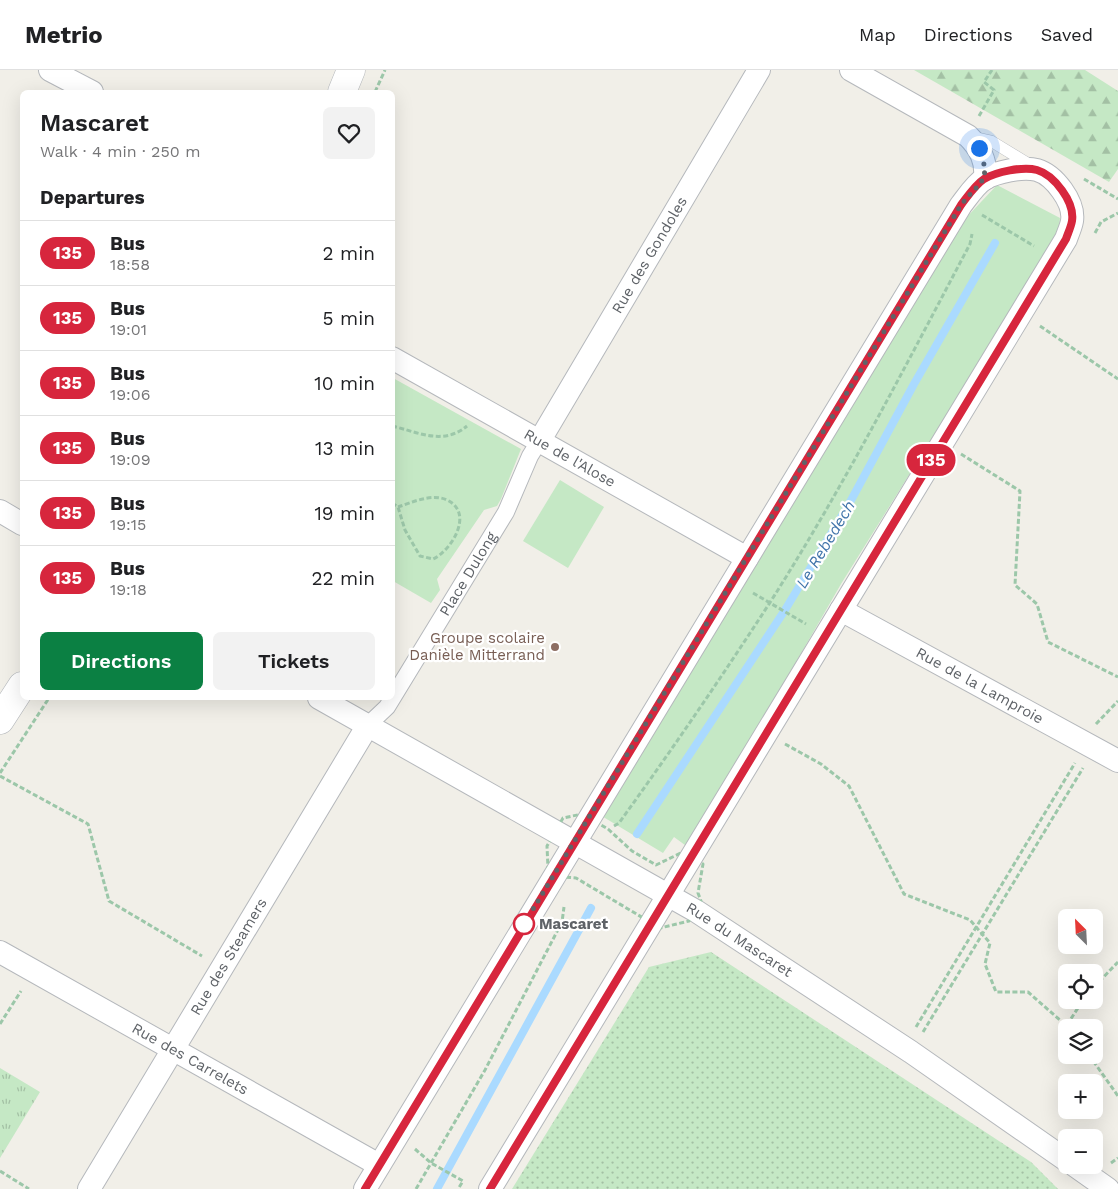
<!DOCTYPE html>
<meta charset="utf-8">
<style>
body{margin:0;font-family:"Work Sans",sans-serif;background:#f2f2f2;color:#202124;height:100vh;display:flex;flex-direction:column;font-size:19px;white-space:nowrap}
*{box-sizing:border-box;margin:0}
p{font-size:16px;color:#757577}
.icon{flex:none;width:28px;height:28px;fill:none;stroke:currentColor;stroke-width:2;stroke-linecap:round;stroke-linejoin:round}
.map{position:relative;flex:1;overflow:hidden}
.details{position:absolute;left:20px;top:20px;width:375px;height:610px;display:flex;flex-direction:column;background:#fff;border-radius:8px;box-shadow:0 5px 20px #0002}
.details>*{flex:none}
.badge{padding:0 10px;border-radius:16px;font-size:18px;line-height:32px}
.needle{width:32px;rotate:336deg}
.tools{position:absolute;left:1058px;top:839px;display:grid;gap:10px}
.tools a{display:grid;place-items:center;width:45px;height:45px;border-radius:8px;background:#fff;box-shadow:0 5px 20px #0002;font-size:25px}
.you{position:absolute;width:25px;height:25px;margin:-12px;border:4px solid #fff;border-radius:50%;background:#1a73e8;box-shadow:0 0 0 8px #1a73e833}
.map>.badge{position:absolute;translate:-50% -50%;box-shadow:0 0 0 2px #fff}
h2{padding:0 20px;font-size:19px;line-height:45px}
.round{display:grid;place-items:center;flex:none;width:52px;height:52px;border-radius:8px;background:#f2f2f2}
.headline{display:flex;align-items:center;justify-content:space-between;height:85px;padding:0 20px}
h1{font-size:24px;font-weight:600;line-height:38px}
.primary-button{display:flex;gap:10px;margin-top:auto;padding:10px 20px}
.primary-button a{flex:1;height:58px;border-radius:8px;background:#0b8043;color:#fff;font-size:20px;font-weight:600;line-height:58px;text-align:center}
.primary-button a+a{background:#f2f2f2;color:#202124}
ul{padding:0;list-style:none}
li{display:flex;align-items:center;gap:15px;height:65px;padding:0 20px;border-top:1px solid #e0e0e0}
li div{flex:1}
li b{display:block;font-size:19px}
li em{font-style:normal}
li .badge{min-width:55px;font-weight:700;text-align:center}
header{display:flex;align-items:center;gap:30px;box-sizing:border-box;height:70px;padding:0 25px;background:#fff;border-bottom:1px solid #e0e0e0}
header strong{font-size:24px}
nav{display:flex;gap:28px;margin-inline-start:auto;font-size:18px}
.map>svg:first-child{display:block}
.grass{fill:url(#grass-dots)}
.forest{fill:url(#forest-firs)}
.park{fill:url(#park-tufts)}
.garden{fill:#c5e8c5}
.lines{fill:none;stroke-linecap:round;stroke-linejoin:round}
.stream{stroke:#aadaff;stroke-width:8}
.service-casing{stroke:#b5b8bc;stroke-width:12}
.pedestrian-casing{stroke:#b5b8bc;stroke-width:18}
.minor-casing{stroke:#b5b8bc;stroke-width:24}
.tertiary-casing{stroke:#b5b8bc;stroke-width:29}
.path{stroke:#9cc7a9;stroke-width:3;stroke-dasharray:5 2.5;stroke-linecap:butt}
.service{stroke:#fff;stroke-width:11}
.pedestrian{stroke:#fff;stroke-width:16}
.minor{stroke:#fff;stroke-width:22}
.tertiary{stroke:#fff;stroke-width:28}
.line-casing{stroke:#fff;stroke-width:11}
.line{stroke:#d7263d;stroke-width:8}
.walk{stroke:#5f6368;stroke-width:5;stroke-dasharray:0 9}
.education-dot{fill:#8d6e63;stroke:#fff;stroke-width:2}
.stop-dot{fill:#fff;stroke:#d7263d;stroke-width:2.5}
.labels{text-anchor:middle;stroke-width:4.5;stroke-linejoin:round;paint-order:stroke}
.street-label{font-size:15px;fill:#5f6368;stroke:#fff}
.education-label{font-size:15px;fill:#785e54;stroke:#fff;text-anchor:end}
.stop-label{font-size:15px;font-weight:bold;fill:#5f6368;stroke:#fff;text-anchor:start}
.water-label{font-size:16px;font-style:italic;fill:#4174aa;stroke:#fff}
</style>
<header>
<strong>Metrio</strong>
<nav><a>Map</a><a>Directions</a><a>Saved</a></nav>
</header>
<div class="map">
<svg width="1118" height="1119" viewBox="0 0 1118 1119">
<defs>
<pattern id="grass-dots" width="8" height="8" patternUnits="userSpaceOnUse" patternTransform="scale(1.25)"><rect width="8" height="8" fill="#c5e8c5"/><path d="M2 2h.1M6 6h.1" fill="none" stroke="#a3c0a4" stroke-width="1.8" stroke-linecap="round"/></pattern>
<pattern id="forest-firs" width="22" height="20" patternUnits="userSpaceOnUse" patternTransform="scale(1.25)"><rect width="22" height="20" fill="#c5e8c5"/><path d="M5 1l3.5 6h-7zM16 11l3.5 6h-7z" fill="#a3c0a4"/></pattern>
<pattern id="park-tufts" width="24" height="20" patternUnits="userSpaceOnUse" patternTransform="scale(1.25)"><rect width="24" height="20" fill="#c5e8c5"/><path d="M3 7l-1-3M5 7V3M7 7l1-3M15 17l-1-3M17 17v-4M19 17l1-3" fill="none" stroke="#a3c0a4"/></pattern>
</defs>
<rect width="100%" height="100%" fill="#f1efe8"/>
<polygon class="grass" points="711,882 1031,1092 1058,1119 512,1119 649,897"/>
<polygon class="forest" points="914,0 1085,0 1118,21 1118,99 1109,112"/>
<polygon class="park" points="0,998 40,1022 0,1088"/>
<g class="garden">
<polygon points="997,115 1060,148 1058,166 841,514 689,778 674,767 663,783 600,745 948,167"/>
<polygon points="393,308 521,379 501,429 497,436 484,440 437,509 440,520 431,533 393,511"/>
<polygon points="560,410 604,437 568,498 523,471"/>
</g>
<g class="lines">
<g class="stream">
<polyline points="637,764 785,540 849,434 914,314 995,173"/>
<polyline points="437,1119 591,838"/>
</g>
<defs>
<polyline id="service" points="973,67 991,71 1032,96"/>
<g id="pedestrian">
<path id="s1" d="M368,655L387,637L506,442L530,386L540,370"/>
</g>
<g id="minor">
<polyline points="50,0 92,22"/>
<path d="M851,0L968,66C980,78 987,91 985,109"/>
<path id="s2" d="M392,288L747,488"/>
<path id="s3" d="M540,370L759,0"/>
<polyline points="0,441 22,454"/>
<path id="s4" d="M841,540L1118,691"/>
<path id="s5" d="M319,628L696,841L911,982L1066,1090"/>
<path id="s6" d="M0,882L379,1095"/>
<polyline points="1074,1095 1108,1119"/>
<path id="s7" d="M89,1119L368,655"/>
<path d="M365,1119L961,135C968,126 975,115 984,109C996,102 1023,96 1037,100C1054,105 1075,132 1072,151C1071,157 1068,163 1066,169L490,1119"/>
</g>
<g id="tertiary">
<polyline points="342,22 351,0"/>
<polyline points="0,650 22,616"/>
</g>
</defs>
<use href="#service" class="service-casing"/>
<use href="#pedestrian" class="pedestrian-casing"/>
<use href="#minor" class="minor-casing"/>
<use href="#tertiary" class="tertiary-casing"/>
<g class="path">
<polyline points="375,22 385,0"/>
<polyline points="979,46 994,20 984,12 992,0"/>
<polyline points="1084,109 1118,129"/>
<polyline points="982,145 1034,176"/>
<polyline points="1095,163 1101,152 1118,143"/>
<polyline points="1040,256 1118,309"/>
<path d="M392,356C418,362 443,376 467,356"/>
<polyline points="961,384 1020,421 1015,515 1037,534 1048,572 1118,607"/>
<path d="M392,433L398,437L405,460L420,486L433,489C451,481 475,443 447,430C432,423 413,432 398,437"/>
<polyline points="753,523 806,554"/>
<polyline points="1096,654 1118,631"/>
<polyline points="785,674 821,694 849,716 904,824 970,850 990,873 985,894 996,922 1028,922 1069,958"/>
<polyline points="0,703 49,628"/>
<polyline points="0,706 88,754 109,831 202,886"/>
<polygon points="582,744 608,759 632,781 656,795 683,782 703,794 698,823 701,831 689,851 660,858 576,808 563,807 548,798 547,776 563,748"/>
<path d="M614,756L619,753C671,681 721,608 769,534C843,418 906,295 970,174L972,164"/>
<polyline points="1094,917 1118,892"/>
<polyline points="0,954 21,921"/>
<polyline points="1067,955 1083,930"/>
<polyline points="916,957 1075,693"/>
<polyline points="923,962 1083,698"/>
<polyline points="1089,985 1118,1026"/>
<polyline points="415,1079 431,1093 463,1111 458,1119"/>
<polyline points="1111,1093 1118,1088"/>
<polyline points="0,1101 29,1119"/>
<polyline points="416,1119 485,1000 562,852 564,837"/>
</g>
<use href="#service" class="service"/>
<use href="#pedestrian" class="pedestrian"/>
<use href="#minor" class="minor"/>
<use href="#tertiary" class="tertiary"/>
</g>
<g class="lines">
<defs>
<path id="line" d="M365,1119L961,135C968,126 975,115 984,109C996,102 1023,96 1037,100C1054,105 1075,132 1072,151C1071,157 1068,163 1066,169L490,1119"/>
</defs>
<use href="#line" class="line-casing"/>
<use href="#line" class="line"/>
<path class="walk" d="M524,854L961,135C981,109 992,113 979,78"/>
</g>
<circle class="education-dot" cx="555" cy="577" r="5"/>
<circle class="stop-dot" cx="524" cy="854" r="10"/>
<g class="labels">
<g class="street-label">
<text dy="5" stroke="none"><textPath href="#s3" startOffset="215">Rue des Gondoles</textPath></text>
<text dy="5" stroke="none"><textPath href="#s2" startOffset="204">Rue de l'Alose</textPath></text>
<text dy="5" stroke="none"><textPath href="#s1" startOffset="182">Place Dulong</textPath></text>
<text dy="5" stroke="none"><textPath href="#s4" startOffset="158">Rue de la Lamproie</textPath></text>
<text dy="5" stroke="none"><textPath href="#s5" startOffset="485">Rue du Mascaret</textPath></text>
<text dy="5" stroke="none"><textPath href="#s7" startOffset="271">Rue des Steamers</textPath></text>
<text dy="5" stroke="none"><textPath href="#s6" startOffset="218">Rue des Carrelets</textPath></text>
</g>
<g class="education-label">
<text x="545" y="573">Groupe scolaire<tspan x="545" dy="17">Danièle Mitterrand</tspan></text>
</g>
<g class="stop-label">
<text x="539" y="859">Mascaret</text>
</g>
<g class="water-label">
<text transform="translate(825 474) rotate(-59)" y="6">Le Rebedech</text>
</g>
</g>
</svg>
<div class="tools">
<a><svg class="needle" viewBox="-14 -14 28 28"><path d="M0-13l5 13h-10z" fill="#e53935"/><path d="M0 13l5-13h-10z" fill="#757577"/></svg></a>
<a><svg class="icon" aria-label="locate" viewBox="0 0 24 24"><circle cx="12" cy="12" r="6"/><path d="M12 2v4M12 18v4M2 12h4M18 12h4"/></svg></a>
<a><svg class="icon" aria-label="layers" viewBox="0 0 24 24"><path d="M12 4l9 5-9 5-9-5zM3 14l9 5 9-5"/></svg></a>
<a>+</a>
<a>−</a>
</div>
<div class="you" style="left:979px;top:78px"></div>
<b class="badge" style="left:931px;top:390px;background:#d7263d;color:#fff">135</b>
<section class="details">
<div class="headline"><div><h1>Mascaret</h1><p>Walk · 4 min · 250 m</p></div><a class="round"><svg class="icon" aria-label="heart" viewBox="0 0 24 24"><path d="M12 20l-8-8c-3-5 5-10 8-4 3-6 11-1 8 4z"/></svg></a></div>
<h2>Departures</h2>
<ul>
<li><span class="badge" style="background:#d7263d;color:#fff">135</span><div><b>Bus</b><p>18:58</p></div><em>2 min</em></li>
<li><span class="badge" style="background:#d7263d;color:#fff">135</span><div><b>Bus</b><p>19:01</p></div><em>5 min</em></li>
<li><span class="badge" style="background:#d7263d;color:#fff">135</span><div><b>Bus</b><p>19:06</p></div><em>10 min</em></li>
<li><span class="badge" style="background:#d7263d;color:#fff">135</span><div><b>Bus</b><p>19:09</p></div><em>13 min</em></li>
<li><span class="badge" style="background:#d7263d;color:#fff">135</span><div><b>Bus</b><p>19:15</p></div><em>19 min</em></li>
<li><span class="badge" style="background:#d7263d;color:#fff">135</span><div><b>Bus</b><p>19:18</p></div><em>22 min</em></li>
</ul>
<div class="primary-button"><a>Directions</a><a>Tickets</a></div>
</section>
</div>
